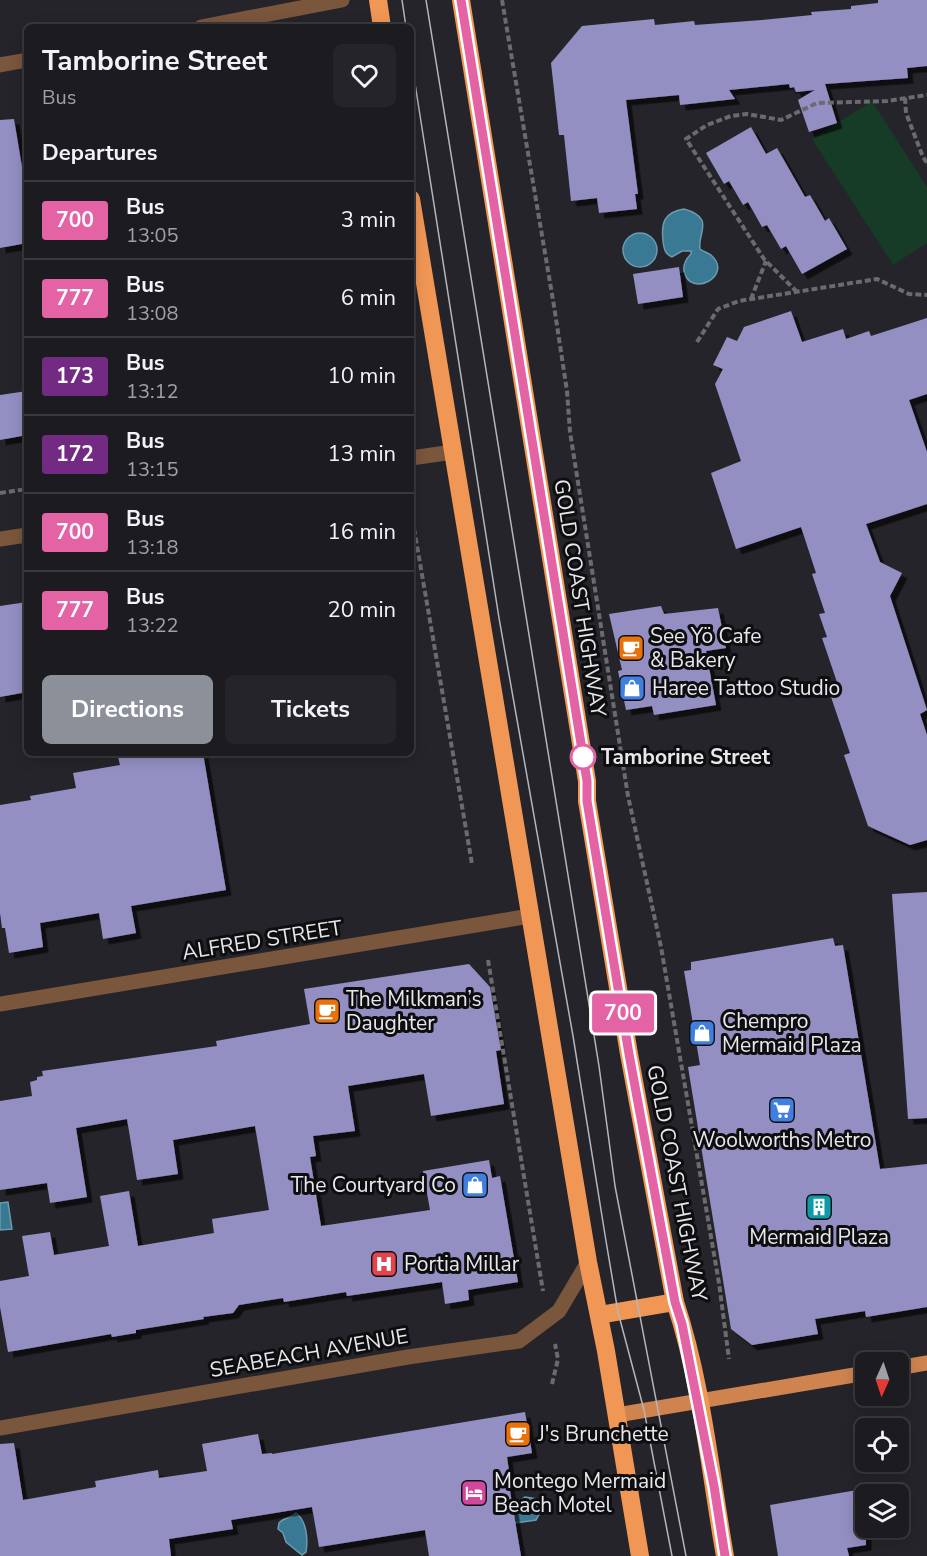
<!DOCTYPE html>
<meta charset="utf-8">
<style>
body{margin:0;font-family:"Nunito Sans",sans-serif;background:#242429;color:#f1f3f6;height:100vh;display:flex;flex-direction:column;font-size:22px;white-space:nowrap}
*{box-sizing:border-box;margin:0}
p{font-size:20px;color:#a0a1a5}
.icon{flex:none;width:33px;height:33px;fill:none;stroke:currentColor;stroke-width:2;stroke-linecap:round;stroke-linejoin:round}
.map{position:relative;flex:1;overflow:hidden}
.panel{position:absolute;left:24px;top:24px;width:390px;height:732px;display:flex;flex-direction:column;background:#1b1b20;border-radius:9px;box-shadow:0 3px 15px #0003,0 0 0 2px #39393e}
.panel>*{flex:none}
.badge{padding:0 12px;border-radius:4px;font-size:21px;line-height:39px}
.needle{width:39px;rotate:183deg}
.buttons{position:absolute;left:855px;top:1352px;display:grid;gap:12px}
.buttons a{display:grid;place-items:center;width:54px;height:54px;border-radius:9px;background:#1b1b20;box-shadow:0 3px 15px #0003,0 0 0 2px #39393e;font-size:30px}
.map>.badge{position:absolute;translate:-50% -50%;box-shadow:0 0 0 3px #fff}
h2{padding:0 18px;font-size:22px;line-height:54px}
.round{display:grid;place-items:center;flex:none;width:63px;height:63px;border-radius:9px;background:#242429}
.head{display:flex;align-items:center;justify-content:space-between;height:102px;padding:0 18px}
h1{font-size:28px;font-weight:700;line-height:45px}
.primary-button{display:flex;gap:12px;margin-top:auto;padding:12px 18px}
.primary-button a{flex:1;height:69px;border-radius:9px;background:#8c9099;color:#fff;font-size:24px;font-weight:700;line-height:69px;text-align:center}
.primary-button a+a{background:#242429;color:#f1f3f6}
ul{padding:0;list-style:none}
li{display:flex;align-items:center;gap:18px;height:78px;padding:0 18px;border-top:2px solid #39393e}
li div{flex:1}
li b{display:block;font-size:22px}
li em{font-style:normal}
li .badge{min-width:66px;font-weight:700;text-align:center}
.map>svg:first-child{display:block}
.green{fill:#163b26}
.water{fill:#3a7993;stroke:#6e9aae;stroke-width:1.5}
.building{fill:#948fc3;filter:url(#shadow)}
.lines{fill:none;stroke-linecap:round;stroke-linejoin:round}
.path{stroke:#6a6a6f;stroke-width:4;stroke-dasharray:6 3;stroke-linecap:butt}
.minor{stroke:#7a563d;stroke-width:15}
.major{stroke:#cf844f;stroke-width:15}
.highway{stroke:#f19755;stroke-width:18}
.tram{stroke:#b5b5ba;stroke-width:1.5}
.line-casing{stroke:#fff;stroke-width:14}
.line{stroke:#e463a4;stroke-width:9}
.stop-dot{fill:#fff;stroke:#e463a4;stroke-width:3}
.labels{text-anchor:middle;stroke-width:6;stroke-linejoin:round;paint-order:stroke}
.street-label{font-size:21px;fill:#e8e8ec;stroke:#0e0d10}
.poi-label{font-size:21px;fill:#e8e8ec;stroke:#0e0d10;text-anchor:start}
.stop-label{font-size:21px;font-weight:bold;fill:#e8e8ec;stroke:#0e0d10;text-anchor:start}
</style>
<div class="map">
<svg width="927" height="1556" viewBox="0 0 927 1556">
<defs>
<filter id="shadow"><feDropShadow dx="5.5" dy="5.5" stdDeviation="0" flood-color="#0009"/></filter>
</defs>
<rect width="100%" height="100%" fill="#24242a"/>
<polygon class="green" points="872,101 927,187 927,243 893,265 812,139"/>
<g class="water">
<path d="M684,209C716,218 697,233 700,249C704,252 709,253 712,256C733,276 690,299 684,271C683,264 686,259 691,254V251H682L672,257C665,254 664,249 663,241C661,223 664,212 684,209Z"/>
<circle cx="640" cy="250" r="17"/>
<polygon points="8,1202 12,1229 0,1230 0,1203"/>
<polygon points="525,1497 537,1499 541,1504 542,1509 536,1520 509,1524 501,1504 513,1505"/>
<path d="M296,1513C307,1521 308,1540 306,1552L302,1555L286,1542L283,1533L278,1529L279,1523C284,1517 290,1519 296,1513Z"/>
</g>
<g class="building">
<polygon points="878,0 927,0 927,66 907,68 908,78 825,84 837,123 809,132 798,100 815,90 796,92 794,87 790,88 789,84 729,90 735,99 680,105 679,95 626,100 638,194 635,194 637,209 599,213 597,198 571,201 564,135 559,135 551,63 582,26 654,19 655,25 694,21 695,25 762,20 812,15 811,12 851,9 851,6 878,3"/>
<polygon points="14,119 23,173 27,173 27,243 0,248 0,120"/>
<polygon points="751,127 766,154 777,148 805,197 810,195 825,221 829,218 847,249 802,274 786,246 781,249 767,225 762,227 748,202 743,205 729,181 724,184 706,153"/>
<polygon points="679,267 683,297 638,304 633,274"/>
<polygon points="791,311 802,342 843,329 846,339 869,331 871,336 927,318 927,394 909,400 927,452 927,504 866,524 880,562 902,573 890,596 927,710 920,714 927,735 927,840 910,845 868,826 844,755 850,753 831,697 841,694 822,638 827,637 819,614 825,613 812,574 816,573 801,527 736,549 711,473 741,461 715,384 723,369 713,365 727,337 737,341 744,327"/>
<polygon points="27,391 27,435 0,440 0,395"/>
<polygon points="27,602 27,692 0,697 0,606"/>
<polygon points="661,606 664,614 718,608 726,648 706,651 716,705 654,715 652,706 626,710 618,671 622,670 609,614"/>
<polygon points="141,753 203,753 226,890 131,906 136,933 103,939 99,913 40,923 43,947 9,953 5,928 2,928 0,913 0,805 31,800 30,796 76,788 73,773 120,765 118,757"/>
<polygon points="927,892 927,1118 908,1119 892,894"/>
<polygon points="833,938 835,946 843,945 880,1169 927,1164 927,1307 866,1317 865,1311 815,1319 818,1334 752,1345 731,1329 688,1067 700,1065 684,971 691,970 691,962"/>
<polygon points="469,964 490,987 501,1050 496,1051 504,1104 431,1116 424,1074 348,1086 355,1131 313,1136 316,1156 310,1157 321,1226 430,1210 423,1171 489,1160 492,1178 500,1176 518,1282 468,1290 469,1300 445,1304 442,1282 347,1296 346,1292 284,1302 283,1298 239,1305 233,1313 203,1317 204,1319 136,1330 136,1333 112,1337 111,1334 8,1352 0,1307 0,1281 29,1276 22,1236 50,1232 54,1255 109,1246 100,1196 129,1191 138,1246 214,1233 212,1219 269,1210 255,1126 173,1140 178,1174 137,1180 127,1119 76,1128 87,1197 50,1203 47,1183 0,1190 0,1101 32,1096 30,1082 37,1080 37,1077 43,1076 42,1071 217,1046 216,1041 310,1024 304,989"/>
<polygon points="525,1412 532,1453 507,1457 511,1485 509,1485 521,1556 429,1556 425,1530 319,1547 312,1507 231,1520 233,1529 169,1539 171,1556 0,1556 0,1444 14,1443 23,1500 96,1487 95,1481 158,1470 159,1478 207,1471 202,1444 258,1434 262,1454 272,1453 272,1454"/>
<polygon points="863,1489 866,1502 866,1545 847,1548 849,1556 778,1556 770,1505"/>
</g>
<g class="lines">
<g class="path">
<polyline points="502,0 554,306 567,391 570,432 628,796 661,947 719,1283 729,1359"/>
<polyline points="905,98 906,113 923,157 927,163"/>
<polyline points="797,292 764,259 686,139 707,125 731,116 747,114 781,120 817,103 887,101 927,95"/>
<polyline points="751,299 766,261"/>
<polyline points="697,342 718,309 739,301 877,279 909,294 927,295"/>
<polyline points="0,493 27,489"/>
<polyline points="411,511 472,864"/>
<polyline points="488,960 543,1291"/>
<polyline points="552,1384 558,1359 555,1344"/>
</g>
<g class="minor">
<polyline points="201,27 342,0"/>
<polyline points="0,65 27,60"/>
<polyline points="411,458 453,452"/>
<polyline points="0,539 27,535"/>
<polyline points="0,1004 530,916"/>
<polyline points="0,1428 408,1357 519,1341 559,1311 588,1262"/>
</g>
<g class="major">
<polyline points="898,1368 927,1363"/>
<polyline points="617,1415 866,1373"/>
</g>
<g class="highway">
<polyline points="378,0 382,27"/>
<path d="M461,0L587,781V801L629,1054L675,1302C702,1383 710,1472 725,1556"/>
<polyline points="411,199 588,1262 606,1351 640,1556"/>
<polyline points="599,1315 675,1302"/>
</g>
<g class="tram">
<polyline points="402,0 406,27"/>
<polyline points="426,0 599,1066 615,1186 686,1556"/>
<polyline points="411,58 499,618 573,1036 606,1241 618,1312 644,1410 672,1556"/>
</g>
</g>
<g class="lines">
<defs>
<polyline id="line" points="461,0 587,781 587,801 629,1054 675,1302 682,1324 714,1486 725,1556"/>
</defs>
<use href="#line" class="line-casing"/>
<use href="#line" class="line"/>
</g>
<defs>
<symbol id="cafe-square" viewBox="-11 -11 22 22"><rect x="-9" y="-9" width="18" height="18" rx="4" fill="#e8710a" stroke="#0e0d10"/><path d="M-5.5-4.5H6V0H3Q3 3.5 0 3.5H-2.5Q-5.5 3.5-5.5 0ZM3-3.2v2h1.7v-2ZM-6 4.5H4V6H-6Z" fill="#fff"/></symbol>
<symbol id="shop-square" viewBox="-11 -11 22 22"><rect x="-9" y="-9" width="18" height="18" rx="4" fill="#3f7fe0" stroke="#0e0d10"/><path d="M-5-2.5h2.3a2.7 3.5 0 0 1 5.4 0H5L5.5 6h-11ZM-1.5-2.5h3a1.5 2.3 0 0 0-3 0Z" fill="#fff"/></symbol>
<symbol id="supermarket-square" viewBox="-11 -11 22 22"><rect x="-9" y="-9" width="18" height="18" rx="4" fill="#3f7fe0" stroke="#0e0d10"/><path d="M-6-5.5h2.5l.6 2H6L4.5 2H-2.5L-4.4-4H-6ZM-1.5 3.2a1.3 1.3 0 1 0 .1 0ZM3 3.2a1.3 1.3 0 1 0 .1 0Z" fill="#fff"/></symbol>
<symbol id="building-square" viewBox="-11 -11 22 22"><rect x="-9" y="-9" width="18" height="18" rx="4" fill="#0f9aa8" stroke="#0e0d10"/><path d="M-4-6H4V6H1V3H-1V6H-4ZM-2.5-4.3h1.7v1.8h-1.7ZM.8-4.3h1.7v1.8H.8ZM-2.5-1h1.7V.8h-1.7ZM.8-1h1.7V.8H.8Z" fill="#fff"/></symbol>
<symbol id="hospital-square" viewBox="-11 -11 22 22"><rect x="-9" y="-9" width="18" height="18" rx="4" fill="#e0444e" stroke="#0e0d10"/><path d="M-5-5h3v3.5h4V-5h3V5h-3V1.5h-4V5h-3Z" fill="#fff"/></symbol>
<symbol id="hotel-square" viewBox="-11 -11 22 22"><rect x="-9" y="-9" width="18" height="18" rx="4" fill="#d1479c" stroke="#0e0d10"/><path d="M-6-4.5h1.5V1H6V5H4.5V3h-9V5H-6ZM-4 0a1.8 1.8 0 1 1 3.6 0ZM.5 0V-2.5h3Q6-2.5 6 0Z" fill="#fff"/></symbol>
</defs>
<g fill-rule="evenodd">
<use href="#cafe-square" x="616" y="633" width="30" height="30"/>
<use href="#shop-square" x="617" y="673" width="30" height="30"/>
<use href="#cafe-square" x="312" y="996" width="30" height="30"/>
<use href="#shop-square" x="687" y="1018" width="30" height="30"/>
<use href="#supermarket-square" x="767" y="1095" width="30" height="30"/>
<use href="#shop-square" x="460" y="1170" width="30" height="30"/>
<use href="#building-square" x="804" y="1192" width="30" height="30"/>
<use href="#hospital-square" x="369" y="1249" width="30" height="30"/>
<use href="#cafe-square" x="503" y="1419" width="30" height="30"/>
<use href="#hotel-square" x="459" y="1478" width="30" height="30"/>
</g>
<circle class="stop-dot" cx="583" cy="757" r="12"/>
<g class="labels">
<g class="street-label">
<text transform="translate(580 598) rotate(81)" y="7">GOLD COAST HIGHWAY</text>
<text transform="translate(262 940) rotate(-9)" y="7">ALFRED STREET</text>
<text transform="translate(677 1183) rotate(79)" y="7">GOLD COAST HIGHWAY</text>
<text transform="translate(309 1353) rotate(-10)" y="7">SEABEACH AVENUE</text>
</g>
<g class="poi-label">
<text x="650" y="643">See Yö Cafe<tspan x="650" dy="24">&amp; Bakery</tspan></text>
<text x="652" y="695">Haree Tattoo Studio</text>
<text x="346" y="1006">The Milkman’s<tspan x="346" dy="24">Daughter</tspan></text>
<text x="722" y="1028">Chempro<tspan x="722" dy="24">Mermaid Plaza</tspan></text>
<text x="782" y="1147" text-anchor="middle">Woolworths Metro</text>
<text x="456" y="1192" text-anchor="end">The Courtyard Co</text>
<text x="819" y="1244" text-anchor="middle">Mermaid Plaza</text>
<text x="404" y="1271">Portia Millar</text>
<text x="538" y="1441">J's Brunchette</text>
<text x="494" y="1488">Montego Mermaid<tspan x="494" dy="24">Beach Motel</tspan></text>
</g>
<g class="stop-label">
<text x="601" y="764">Tamborine Street</text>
</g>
</g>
</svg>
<div class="buttons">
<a><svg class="needle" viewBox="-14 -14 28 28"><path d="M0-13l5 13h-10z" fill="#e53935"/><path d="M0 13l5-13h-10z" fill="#a0a1a5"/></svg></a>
<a><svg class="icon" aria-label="locate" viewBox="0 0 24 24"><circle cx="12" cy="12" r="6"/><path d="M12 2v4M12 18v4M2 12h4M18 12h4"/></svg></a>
<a><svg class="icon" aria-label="layers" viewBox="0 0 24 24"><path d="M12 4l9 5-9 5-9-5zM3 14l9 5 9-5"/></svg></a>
</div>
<b class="badge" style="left:623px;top:1013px;background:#e463a4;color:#fff">700</b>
<section class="panel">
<div class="head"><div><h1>Tamborine Street</h1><p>Bus</p></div><a class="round"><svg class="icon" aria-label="heart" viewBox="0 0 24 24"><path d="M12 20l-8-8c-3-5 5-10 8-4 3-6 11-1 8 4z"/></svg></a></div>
<h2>Departures</h2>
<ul>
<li><span class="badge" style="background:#e463a4;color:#fff">700</span><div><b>Bus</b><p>13:05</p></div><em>3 min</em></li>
<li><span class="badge" style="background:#e463a4;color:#fff">777</span><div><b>Bus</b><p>13:08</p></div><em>6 min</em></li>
<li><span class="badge" style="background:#732a82;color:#fff">173</span><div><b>Bus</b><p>13:12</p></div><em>10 min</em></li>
<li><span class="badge" style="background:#732a82;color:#fff">172</span><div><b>Bus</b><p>13:15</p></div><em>13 min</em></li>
<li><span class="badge" style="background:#e463a4;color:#fff">700</span><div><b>Bus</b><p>13:18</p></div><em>16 min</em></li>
<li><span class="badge" style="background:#e463a4;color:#fff">777</span><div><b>Bus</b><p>13:22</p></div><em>20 min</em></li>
</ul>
<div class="primary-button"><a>Directions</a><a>Tickets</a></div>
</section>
</div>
